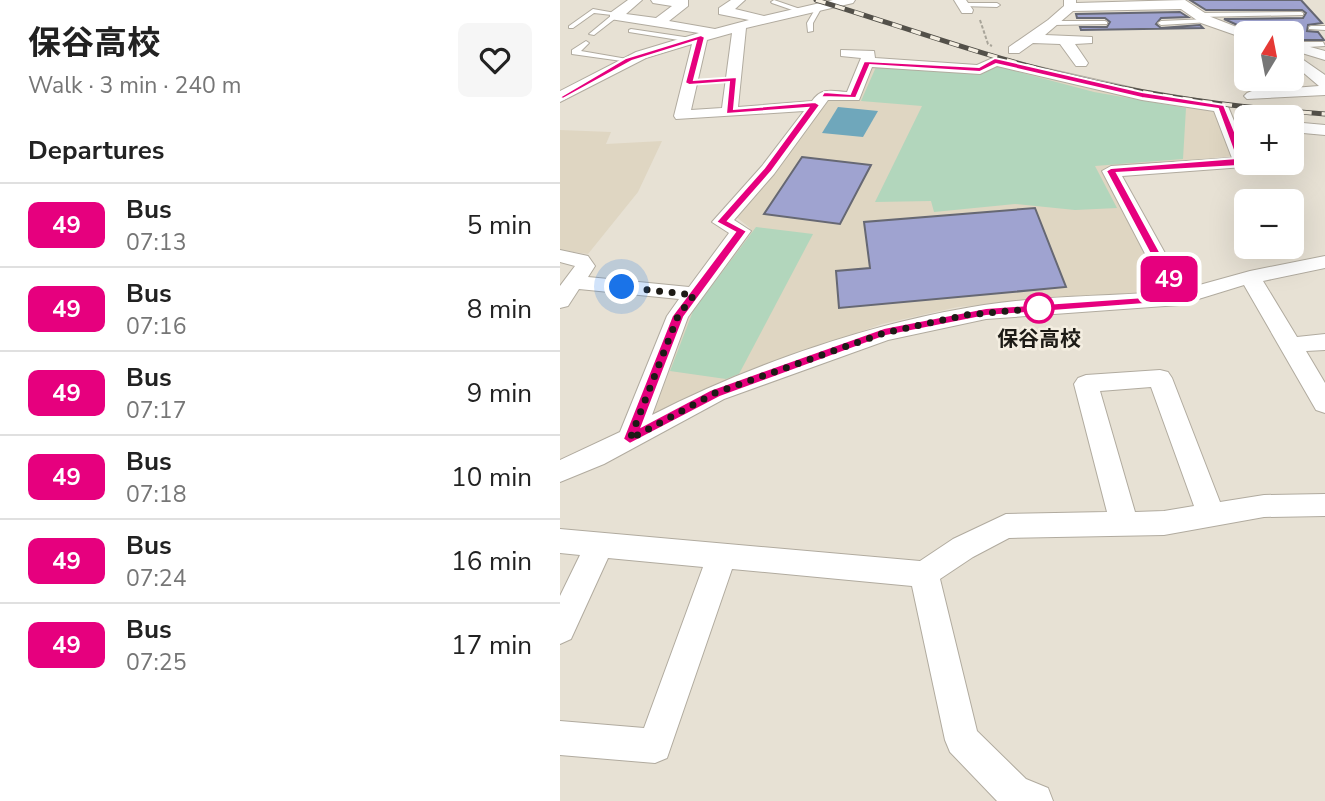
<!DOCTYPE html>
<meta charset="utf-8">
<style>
body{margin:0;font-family:"Nunito Sans","Noto Sans JP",sans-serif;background:#f6f6f6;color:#222;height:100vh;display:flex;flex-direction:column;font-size:26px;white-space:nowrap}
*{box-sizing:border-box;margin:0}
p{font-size:23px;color:#767676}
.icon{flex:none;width:38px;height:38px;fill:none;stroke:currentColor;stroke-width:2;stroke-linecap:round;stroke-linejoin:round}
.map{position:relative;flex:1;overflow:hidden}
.panel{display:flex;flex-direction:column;background:#fff;width:560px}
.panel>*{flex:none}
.badge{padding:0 14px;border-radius:10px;font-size:24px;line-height:46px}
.needle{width:46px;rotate:10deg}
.tools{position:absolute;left:674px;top:21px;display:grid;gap:14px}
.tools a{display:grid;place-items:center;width:70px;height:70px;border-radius:10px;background:#fff;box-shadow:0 7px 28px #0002;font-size:35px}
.you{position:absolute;width:35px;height:35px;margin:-18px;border:5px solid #fff;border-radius:50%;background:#1a73e8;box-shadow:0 0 0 10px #1a73e833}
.map>.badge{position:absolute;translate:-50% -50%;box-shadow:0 0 0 4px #fff}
h2{padding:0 28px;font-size:26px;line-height:63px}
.round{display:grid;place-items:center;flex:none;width:74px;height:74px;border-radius:10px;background:#f6f6f6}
.head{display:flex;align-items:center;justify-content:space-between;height:119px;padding:0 28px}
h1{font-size:33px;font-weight:700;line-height:52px}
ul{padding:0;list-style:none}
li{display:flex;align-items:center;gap:21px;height:84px;padding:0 28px;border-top:2px solid #e0e0e0}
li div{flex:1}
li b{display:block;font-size:26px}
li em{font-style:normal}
li .badge{min-width:77px;font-weight:700;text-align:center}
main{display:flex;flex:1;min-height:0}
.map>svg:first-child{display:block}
.built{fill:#dfd6c2}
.green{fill:#b2d6bc}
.water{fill:#6fa7bb}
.building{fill:#9fa3d0;stroke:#666873;stroke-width:2}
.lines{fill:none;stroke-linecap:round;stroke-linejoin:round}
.lane-casing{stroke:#b1ab9f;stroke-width:2}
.street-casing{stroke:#b1ab9f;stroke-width:2}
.path{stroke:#a8a499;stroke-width:2;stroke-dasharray:3.5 2;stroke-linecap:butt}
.lane{fill:#fff;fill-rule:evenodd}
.street{fill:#fff;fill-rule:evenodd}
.rail-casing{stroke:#535049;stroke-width:5}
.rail{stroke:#f4eee1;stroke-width:3.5;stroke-dasharray:10;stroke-linecap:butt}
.line{fill:#e6007e;stroke:#fff;stroke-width:2}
.walk{stroke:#1d1b16;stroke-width:7;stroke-dasharray:0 12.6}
.stop-dot{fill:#fff;stroke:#e6007e;stroke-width:3.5}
.labels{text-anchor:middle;stroke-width:5;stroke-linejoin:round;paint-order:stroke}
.stop-label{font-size:21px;font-weight:bold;fill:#1d1b16;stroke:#f4eee1}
</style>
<main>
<section class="panel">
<div class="head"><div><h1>保谷高校</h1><p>Walk · 3 min · 240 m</p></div><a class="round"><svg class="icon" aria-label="heart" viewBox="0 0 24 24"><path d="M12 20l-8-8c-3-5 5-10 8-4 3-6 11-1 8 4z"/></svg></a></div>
<h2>Departures</h2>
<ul>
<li><span class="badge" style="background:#e6007e;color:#fff">49</span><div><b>Bus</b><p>07:13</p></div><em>5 min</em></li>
<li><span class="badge" style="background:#e6007e;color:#fff">49</span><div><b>Bus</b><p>07:16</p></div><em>8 min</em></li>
<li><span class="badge" style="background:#e6007e;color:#fff">49</span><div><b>Bus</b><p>07:17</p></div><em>9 min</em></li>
<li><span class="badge" style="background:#e6007e;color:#fff">49</span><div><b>Bus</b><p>07:18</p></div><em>10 min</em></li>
<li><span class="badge" style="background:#e6007e;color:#fff">49</span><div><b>Bus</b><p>07:24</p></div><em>16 min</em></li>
<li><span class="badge" style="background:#e6007e;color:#fff">49</span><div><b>Bus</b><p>07:25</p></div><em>17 min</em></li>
</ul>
</section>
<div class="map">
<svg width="765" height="801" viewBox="0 0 765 801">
<rect width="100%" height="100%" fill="#e7e1d4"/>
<g class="built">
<polygon points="310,64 421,72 435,64 535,90 658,112 675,156 545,168 605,291 398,307 322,324 150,387 76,427 128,312 190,228 175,216 267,98 299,100"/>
<polygon points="0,130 51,132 46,144 102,141 78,192 28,254 0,250"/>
</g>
<g class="green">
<polygon points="436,66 534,92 626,108 623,159 535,166 557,208 515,210 455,204 374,212 371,201 315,202 362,106 301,101 316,67 422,74"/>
<polygon points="196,227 253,234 179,374 166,379 110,371 133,311"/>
</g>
<polygon class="water" points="278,107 318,111 303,137 262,133"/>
<g class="building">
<polygon points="630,0 741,0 762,23 748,25 747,31 758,32 764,40 732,40 732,33 695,33 664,19 743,18 746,13 742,10 646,10"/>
<polygon points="620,12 628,17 601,18 596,24 601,28 640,25 643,28 521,30 520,27 547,27 550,22 545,18 517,18 516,14"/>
<polygon points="242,157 311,165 280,224 204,214"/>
<polygon points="475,208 506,287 279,308 276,271 310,268 304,222"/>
</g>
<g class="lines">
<defs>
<g id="lane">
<polygon points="214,0 243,10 244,11 241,13 212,3 211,2"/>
<polygon points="399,3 437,3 440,5 437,7 401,6 399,5"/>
<polygon points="257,6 262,7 253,23 253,31 248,32 247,23"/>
<polygon points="33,9 61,14 34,35 29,34 52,15 34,13 13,28 9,28 9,26"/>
<polygon points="741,12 743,13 743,15 638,17 635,15 638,13"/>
<polygon points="648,19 650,20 650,22 601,25 598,23 601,21"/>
<polygon points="545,21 547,22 547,24 493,25 490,23 493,21"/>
<polygon points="751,26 765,26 765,30 749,29 749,27"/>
<polygon points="71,29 131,38 134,40 131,42 69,32 69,30"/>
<polygon points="26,41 29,43 21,51 73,60 69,62 12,54 12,50"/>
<polygon points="736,42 763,42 765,46 732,48 732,44"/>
</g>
<g id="street">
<path d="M68,0H82L66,14L96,18L112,6L93,3L91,0H128V6L109,21L155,29L189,20L159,14V8L171,0H185L175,9L204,16L273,0H295L293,3L186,28L178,107L252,101C262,87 272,91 287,92L301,58L281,56V50L314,51L315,58L417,65L435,57L582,90L667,104L686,150L687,163L684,167L562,176L625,289L690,271L765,256V268L703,281L737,337L765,334V350L746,351L765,383V413L756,410L684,285L619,305L426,319L328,340L164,399L44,464L0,482V460L60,432L107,316L119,299L19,289L8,306L0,308V286L15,266L0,262V250L28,256L35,266L28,277L129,287L169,233L152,222L202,166L244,111L116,119L114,116L132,44L86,58L0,102V91L76,52L139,33L50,19V13ZM172,33L162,108L131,110L147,40ZM437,66L582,100L654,111L672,158L551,166L542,171L605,292C546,296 483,296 424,305C314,322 191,364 92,415L128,317L191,231L174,220L214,174L268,100H299L312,67L420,74Z"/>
<polygon points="394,0 406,0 413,10 412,13 402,13"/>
<polygon points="504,0 516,0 516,3 625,0 651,17 692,33 686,33 686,38 681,37 641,23 621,9 513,11 485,35 532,37 532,43 515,44 528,63 526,66 516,66 500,44 473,43 459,53 449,53 449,47 488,20 504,6"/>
<polygon points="732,42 765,51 765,60 732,50"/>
<polygon points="732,52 765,75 765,95 687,99 684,96 687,93 692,91 759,86 732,63"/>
<polygon points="732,122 765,125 765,135 732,132"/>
<path d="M600,370L608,372L612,378L660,502L704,495L765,494V516L704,517L604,535L449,538L413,557L380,579L417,731L466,779L488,788L493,801H437L390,752L385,740L352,586L172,569L107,758L95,763L0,755V721L84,728L143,567L48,558L11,639L0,644V596L20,555L0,553V529L360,561L393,539L446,514L547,512L514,384L518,378L526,375ZM591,387L634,506L604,511L575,512L540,391Z"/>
</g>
</defs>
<use href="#lane" class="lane-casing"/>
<use href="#street" class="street-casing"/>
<polyline class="path" points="420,20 428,44 432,46"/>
<use href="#lane" class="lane"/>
<use href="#street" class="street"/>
<defs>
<path id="rail" d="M256,0C341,26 425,57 512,77C595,97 680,108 765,114"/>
</defs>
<use href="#rail" class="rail-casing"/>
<use href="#rail" class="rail"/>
</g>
<polygon class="line" points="141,35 145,37 134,80 177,77 174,109 255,102 260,105 211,172 168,221 187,231 124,317 82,426 150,390 324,328 426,308 612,295 546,171 551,168 676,158 658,109 582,98 436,64 420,72 310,65 296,98 261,97 264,92 290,94 304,61 419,67 435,58 582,92 664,105 686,159 678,166 557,173 625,298 624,301 426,316 326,336 160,397 70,444 63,439 112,316 175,232 156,222 204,168 248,108 166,114 169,82 129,85 125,83 136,41 72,61 3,99 0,97 66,58"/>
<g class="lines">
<polyline class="walk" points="62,287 134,295 118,316 70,439 155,393 324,333 406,315 481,308 479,308"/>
</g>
<circle class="stop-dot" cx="479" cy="308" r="14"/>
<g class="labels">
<g class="stop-label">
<text x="479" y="346">保谷高校</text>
</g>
</g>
</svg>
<div class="tools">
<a><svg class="needle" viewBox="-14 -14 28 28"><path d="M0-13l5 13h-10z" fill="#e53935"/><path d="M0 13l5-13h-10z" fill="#767676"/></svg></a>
<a>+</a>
<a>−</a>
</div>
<div class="you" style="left:62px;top:287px"></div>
<b class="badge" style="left:609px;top:279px;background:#e6007e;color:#fff">49</b>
</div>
</main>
